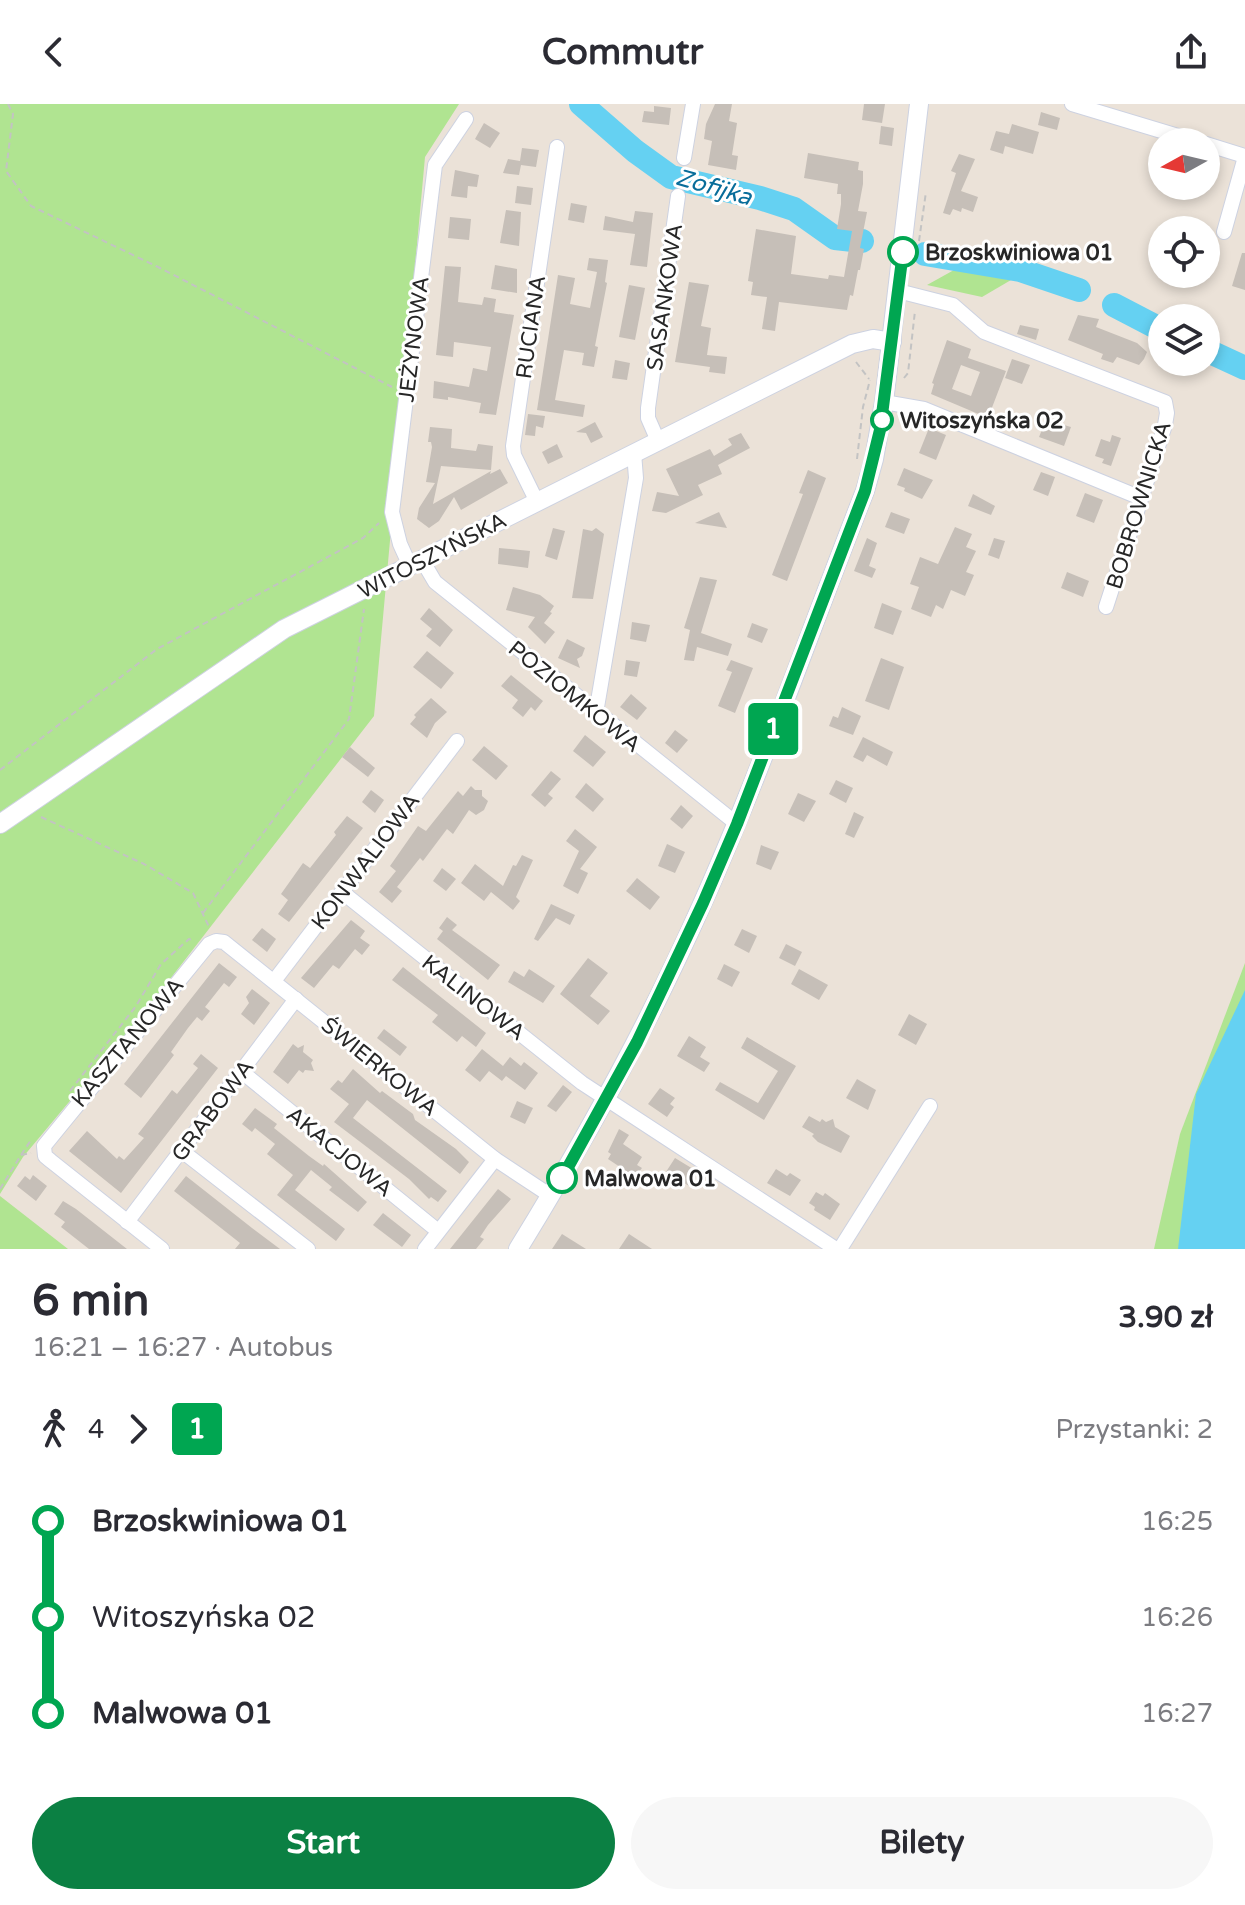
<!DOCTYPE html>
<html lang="pl">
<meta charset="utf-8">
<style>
body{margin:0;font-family:"Varela Round",sans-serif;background:#f7f7f7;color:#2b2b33;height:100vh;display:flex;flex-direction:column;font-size:30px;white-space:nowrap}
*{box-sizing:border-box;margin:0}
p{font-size:26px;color:#7c7c81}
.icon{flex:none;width:44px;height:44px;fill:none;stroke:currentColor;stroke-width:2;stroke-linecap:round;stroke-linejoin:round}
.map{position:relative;height:1145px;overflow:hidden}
.side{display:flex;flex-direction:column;background:#fff;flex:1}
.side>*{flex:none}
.badge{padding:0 16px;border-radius:6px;font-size:28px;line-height:52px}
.needle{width:52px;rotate:262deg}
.controls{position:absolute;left:1148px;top:24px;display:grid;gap:16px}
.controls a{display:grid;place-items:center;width:72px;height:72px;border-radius:50%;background:#fff;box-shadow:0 4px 12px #0003;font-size:40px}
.map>.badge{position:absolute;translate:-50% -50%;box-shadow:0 0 0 4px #fff}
.legs{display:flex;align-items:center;gap:12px;height:88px;padding:0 32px;font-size:26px}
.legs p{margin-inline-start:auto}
.overview{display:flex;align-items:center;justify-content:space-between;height:136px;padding:0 32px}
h1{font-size:44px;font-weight:700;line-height:60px}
.primary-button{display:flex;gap:16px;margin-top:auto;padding:16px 32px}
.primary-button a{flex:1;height:92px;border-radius:48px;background:#0b8043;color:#fff;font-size:32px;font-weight:700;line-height:92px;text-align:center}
.primary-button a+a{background:#f7f7f7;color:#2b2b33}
ul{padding:0 32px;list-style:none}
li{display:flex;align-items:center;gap:28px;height:96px;font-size:30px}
li i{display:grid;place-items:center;width:12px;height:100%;margin:0 10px;background:currentColor}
li i::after{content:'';width:20px;height:20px;margin:-10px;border:6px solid;border-radius:50%;background:#fff}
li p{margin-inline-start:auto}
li:first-child i{background:linear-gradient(#0000 50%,currentColor 0)}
li:last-child i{background:linear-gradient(currentColor 50%,#0000 0)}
header{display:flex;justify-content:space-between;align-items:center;height:104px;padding:0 32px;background:#fff;font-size:36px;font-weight:700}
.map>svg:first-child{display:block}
.green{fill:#b0e491}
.water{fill:#65d1f2}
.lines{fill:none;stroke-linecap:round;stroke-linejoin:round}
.river{stroke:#65d1f2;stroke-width:24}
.building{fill:#c6bfb8;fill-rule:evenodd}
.street-casing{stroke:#cdd2e1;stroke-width:16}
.secondary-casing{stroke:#cdd2e1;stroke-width:20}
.path{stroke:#c3c3c3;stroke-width:2;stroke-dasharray:6 4;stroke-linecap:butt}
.street{stroke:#fff;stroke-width:14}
.secondary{stroke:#fff;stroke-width:18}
.line-1-casing{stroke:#fff;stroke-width:18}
.line-1{stroke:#00a651;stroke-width:12}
.stop-1-dot{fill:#fff;stroke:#00a651;stroke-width:4}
.labels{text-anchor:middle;stroke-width:6;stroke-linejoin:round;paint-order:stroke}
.stop-label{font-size:22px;font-weight:bold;fill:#272727;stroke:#fff;text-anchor:start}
.street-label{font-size:22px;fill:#272727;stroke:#fff}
.water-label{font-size:24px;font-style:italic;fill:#086d9a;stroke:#fff}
</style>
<header><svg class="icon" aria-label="back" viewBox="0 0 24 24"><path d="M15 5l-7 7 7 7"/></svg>Commutr<svg class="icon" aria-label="share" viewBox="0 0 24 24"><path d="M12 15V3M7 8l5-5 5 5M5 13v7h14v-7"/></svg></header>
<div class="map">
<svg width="1245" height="1145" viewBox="0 0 1245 1145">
<rect width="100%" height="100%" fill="#ebe2d8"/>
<g class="green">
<polygon points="0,0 459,0 425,53 374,612 146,906 23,1053 0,1090"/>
<polygon points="954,166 1011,176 982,193 927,181"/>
<polygon points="1245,859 1245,1145 1154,1145 1180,1030"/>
<polygon points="0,1092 68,1145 0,1145"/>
</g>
<polygon class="water" points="1245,886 1245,1145 1178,1145 1196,990"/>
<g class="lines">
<g class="river">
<polyline points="581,0 635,47 671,73 760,94 794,105 835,134 862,137"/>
<polyline points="925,150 1020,166 1079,186"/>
<polyline points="1114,201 1162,226"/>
<polyline points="1206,246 1245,264"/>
</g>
</g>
<g class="building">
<polygon points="715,0 732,0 729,17 737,19 732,51 738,52 736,66 708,61 712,37 704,35 706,20"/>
<polygon points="864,0 885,0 882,19 862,16"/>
<polygon points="654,2 671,4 669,21 642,18 644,7 654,8"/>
<polygon points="1041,8 1060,14 1057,26 1038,21"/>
<polygon points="484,19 500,29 490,44 475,35"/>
<polygon points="1012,20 1039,28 1033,50 1005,42 1003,50 990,46 996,27 1009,30"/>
<polygon points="881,22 894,24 892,42 879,40"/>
<polygon points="522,44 539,46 536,63 521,61 519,71 503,69 508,55 520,57"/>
<polygon points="808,49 859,58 858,66 863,67 863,80 858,107 867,108 860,144 864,145 860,166 858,166 853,192 850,191 847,206 779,198 775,227 762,225 767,193 751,191 753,178 748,177 756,125 796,132 791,170 828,175 829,171 844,173 852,127 837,125 841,100 841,90 837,90 838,80 804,74"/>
<polygon points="959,50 975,55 961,87 978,93 973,108 962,104 961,108 953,105 950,111 943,109 956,69 951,67"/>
<polygon points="455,66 479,71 477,83 468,82 467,94 451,92"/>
<polygon points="517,82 533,84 531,101 515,99"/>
<polygon points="571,99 587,102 584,119 568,116"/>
<polygon points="506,106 521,108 519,142 500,139"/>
<polygon points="635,107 653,109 647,163 630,161 635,130 603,126 605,112 633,118"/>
<polygon points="450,113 471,115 469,136 448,134"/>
<polygon points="1242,149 1245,149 1245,186 1232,182"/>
<polygon points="589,154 608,156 605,178 607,179 595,242 598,243 594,263 582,261 584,249 564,246 555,296 585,301 583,313 537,306 558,171 575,174 570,200 590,204 597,168 587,166"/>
<polygon points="495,161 517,165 517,189 491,185"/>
<polygon points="445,162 461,163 458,198 482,201 484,193 496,195 494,208 514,211 496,311 479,309 481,299 448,293 448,296 433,294 434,277 469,283 473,264 487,267 491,243 454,238 453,253 436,251"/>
<polygon points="689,178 709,181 701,222 711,224 707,251 727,253 725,270 709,268 710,263 675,258"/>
<polygon points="629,181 645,184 635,236 619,233"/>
<polygon points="1078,211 1099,215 1096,223 1137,239 1147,248 1144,255 1139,261 1117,253 1113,259 1101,255 1103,250 1068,236"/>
<polygon points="1020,221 1039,225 1036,236 1017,230"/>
<path d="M947,236L971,245L968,254L1006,267L988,314L931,290L934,280L932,279ZM961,261L980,268L971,292L952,285Z"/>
<polygon points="1012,255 1030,261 1022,280 1005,274"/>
<polygon points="615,256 630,259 627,276 612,274"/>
<polygon points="528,310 545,312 543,324 536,322 535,332 525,331"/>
<polygon points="1046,316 1071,323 1064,342 1039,333"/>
<polygon points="595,318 603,333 591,339 586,329 576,328"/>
<polygon points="430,323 452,325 451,344 476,347 478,340 493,342 491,366 441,362 433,400 491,367 490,370 500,365 508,379 461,406 454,393 439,417 429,424 417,415 419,404 435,379 426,378 432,343 431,338 428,338"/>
<polygon points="929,324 946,331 936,356 919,349"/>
<polygon points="741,329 750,344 718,361 722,370 698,381 703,391 666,409 652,407 657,388 679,392 666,365 710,345 714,352 732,341 728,335"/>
<polygon points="1112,331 1121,334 1111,362 1102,359 1104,355 1095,352 1101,335 1110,338"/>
<polygon points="557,340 563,353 548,360 542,348"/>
<polygon points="904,364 933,376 922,395 904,387 905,384 897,381"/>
<polygon points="808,366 826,374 787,477 772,471 803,390 799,389"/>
<polygon points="1041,368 1055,373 1048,392 1033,386"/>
<polygon points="1085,389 1103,396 1094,419 1076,412"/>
<polygon points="973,390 995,402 991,411 968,402"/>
<polygon points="719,408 727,424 695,419"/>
<polygon points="891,408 910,415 904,430 885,423"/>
<polygon points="955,423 972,430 966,443 976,447 966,468 974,471 965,492 951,486 943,505 936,501 931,513 911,505 919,483 910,480 920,453 938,460"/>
<polygon points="553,424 565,427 557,456 545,452"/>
<polygon points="596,424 604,430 593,495 572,494 583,425 592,427"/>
<polygon points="867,434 877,439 869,462 876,465 872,474 854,467"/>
<polygon points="994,434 1005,437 999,455 988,451"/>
<polygon points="499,444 530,447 528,464 498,460"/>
<polygon points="1067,468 1089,477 1083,493 1061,484"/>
<polygon points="700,473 717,476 701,529 732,540 728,552 697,543 694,557 684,556 690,526 684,524"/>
<polygon points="513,483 540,491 554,502 550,508 552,509 544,519 555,528 545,540 528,523 535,513 506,506"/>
<polygon points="882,499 902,507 893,531 874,524"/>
<polygon points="429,504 453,526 440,543 426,532 432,525 420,515"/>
<polygon points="632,518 650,521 646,538 630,535"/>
<polygon points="752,519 768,525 762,539 747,533"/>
<polygon points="567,535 585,544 582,552 577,555 580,564 558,554"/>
<polygon points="427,547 454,569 441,585 413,563"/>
<polygon points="881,554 904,563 889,606 865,597"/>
<polygon points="626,556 640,558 637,573 624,571"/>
<polygon points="731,556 753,564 735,609 718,602 732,568 726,566"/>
<polygon points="511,571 543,597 535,607 531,603 523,613 512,604 518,596 501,582"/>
<polygon points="631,590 647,604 637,616 620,603"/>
<polygon points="431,594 447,608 435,619 427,634 410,620 416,613 414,611"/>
<polygon points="842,603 861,612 853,631 829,622 833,612 838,614"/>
<polygon points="675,626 688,636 677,649 665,639"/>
<polygon points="585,631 606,648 593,663 573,647"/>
<polygon points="863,633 893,648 887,662 867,651 863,658 853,653"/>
<polygon points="484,642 508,662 496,676 472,656"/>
<polygon points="350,643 375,664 368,673 342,653"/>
<polygon points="551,667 561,675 548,690 553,694 545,703 531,691"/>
<polygon points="836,676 853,684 846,699 829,690"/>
<polygon points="586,679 604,695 593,708 575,693"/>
<polygon points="471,682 475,686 482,686 482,692 488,697 484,706 476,711 469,706 453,730 447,725 423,757 420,754 397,783 402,787 392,799 379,788 396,767 390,762 418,722 426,727 458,687 463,692"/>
<polygon points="371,686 384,696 375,709 362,698"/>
<polygon points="798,689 816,697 804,718 788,710"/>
<polygon points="681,701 693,712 682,725 670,715"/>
<polygon points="854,708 864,713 854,734 845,730"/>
<polygon points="347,712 363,724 289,818 278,810 288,796 281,790 303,759 310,764 336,731 334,728"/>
<polygon points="575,725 597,743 580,765 588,769 578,790 563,782 579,747 566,737"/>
<polygon points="667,740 685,748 675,769 658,762"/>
<polygon points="761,741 779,748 771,766 756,760"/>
<polygon points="522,751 533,756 516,793 520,797 513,806 491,788 484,797 461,779 475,760 503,782 513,761 516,762"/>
<polygon points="442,764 456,775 446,787 433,777"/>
<polygon points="637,774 660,793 650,806 626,787"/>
<polygon points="551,800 575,811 570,821 556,814 538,837 534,835"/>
<polygon points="447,813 457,821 452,826 500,861 488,876 437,835 443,827 439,824"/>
<polygon points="351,816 365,827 360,834 370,841 362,851 355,845 339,865 333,861 314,884 301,874"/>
<polygon points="262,824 276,835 267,848 252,836"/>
<polygon points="742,825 757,832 749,849 734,841"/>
<polygon points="786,840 802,848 795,862 779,854"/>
<polygon points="588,854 608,869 590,892 610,907 598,921 560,890"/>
<polygon points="219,859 237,873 229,883 224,879 205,903 210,907 202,917 197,913 188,924 171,948 174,951 141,994 124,980"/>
<polygon points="724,860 740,868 732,883 717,875"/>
<polygon points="403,863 486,929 476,943 462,932 457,938 432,918 438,911 392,876"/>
<polygon points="529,865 555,882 543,899 508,878 514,867 524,873"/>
<polygon points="799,865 828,881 819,896 791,880"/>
<polygon points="252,885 270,899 254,921 241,910 249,899 246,893"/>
<polygon points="909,910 927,920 916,941 898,931"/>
<polygon points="384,925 407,943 400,952 377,934"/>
<polygon points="689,932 706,943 700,953 710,959 704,968 677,952"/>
<polygon points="747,933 796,962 764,1016 715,986 720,978 758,999 778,967 741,944"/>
<polygon points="293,940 298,944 304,941 303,948 313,956 311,959 314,967 305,966 303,969 299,966 288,980 273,968"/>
<polygon points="482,945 503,962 510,953 521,962 524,958 538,969 525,986 506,972 502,977 489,967 480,978 465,966"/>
<polygon points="201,950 218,964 121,1089 69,1047 87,1027 117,1055 119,1052 124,1056 144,1034 138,1030 156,1007 172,986 177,990 198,964 193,960"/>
<polygon points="353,965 380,989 382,987 413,1010 415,1016 456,1045 469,1058 460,1070 367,996 353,1014 447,1087 438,1098 431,1093 429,1095 409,1075 334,1018 349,1000 330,985 338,976 342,979"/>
<polygon points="857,975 876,986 868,1006 846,994"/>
<polygon points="563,981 572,988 556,1008 547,1002"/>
<polygon points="660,984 675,994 670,1000 674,1003 667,1013 648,1000"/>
<polygon points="517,997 533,1004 525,1020 510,1013"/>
<polygon points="255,1004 277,1020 274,1024 309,1052 323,1062 324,1060 367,1098 358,1108 329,1086 332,1083 311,1066 295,1086 345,1125 336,1137 277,1091 293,1071 267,1050 275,1040 255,1024 252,1028 242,1020"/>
<polygon points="809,1012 820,1018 822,1015 826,1018 833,1015 835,1023 850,1032 841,1049 818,1038 812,1032 814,1030 802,1023"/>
<polygon points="619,1025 629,1031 623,1040 642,1053 637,1061 642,1064 635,1073 608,1055 611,1050 608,1048"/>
<polygon points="675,1054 698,1068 689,1082 676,1074 674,1078 664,1071"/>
<polygon points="776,1065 787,1072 790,1069 801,1076 790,1092 767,1079"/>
<polygon points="33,1071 47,1082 36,1097 17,1082 25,1072 30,1076"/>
<polygon points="186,1072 252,1124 280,1145 235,1145 240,1139 174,1087"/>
<polygon points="498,1085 511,1095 488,1121 480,1133 484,1135 476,1145 450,1145"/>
<polygon points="816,1088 823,1092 825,1089 840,1100 830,1116 814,1106 815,1103 809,1099"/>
<polygon points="63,1097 76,1105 127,1145 89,1145 61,1123 65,1118 54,1110"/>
<polygon points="383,1109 411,1131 402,1143 373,1121"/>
<polygon points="562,1130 586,1145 552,1145"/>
<polygon points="629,1130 652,1145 619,1145"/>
</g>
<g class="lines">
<defs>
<g id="street">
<polyline points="1072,0 1198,38"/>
<polyline points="1206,40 1245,52"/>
<polyline points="684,54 693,0"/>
<polyline points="1224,128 1245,53"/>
<polyline points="898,187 953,201 984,228 1165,298 1167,309 1165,321 1106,503"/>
<polyline points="884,298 924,305 1141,394"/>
<polyline points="658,337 648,314 648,304 678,92"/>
<polyline points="537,398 514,351 513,342 557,43"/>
<polyline points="422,456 435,478 737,720"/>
<polyline points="410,462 400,440 392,408 435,61 466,15"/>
<polyline points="596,609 636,374 634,349"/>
<polyline points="342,788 582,979 836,1145"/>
<polyline points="274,877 457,637"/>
<polyline points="242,968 438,1127"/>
<polyline points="182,1047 308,1145"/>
<polyline points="127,1118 296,895"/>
<polyline points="162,1145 51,1057 45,1052 44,1042 209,840 216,837 224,838 495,1055 551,1092"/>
<polyline points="425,1145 495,1055"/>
<polyline points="840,1145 930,1002"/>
</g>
<g id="secondary">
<polyline points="0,720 284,525 852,240 873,235 892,238"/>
<path d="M518,1145C587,1033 650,918 703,798C763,663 811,524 865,387L874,355L884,298L919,0"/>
</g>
</defs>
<use href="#street" class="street-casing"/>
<use href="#secondary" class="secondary-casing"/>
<g class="path">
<polyline points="8,0 13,10 6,67 31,102 160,164 392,283"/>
<polyline points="680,80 682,67"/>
<polyline points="919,137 926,88"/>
<polyline points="856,258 869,275"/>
<polyline points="904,274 908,269 915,207"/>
<polyline points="857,355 863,303 870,276"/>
<polyline points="0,666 157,545 363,434 379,419"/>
<polyline points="41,713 144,760 193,789 210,825"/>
<polyline points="203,809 349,615 364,505"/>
<polyline points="70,987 136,902 161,860 189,835 192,836"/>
<polyline points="21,1051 31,1036"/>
<polyline points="0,1085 21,1051 31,1049"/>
</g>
<use href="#street" class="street"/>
<use href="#secondary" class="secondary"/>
</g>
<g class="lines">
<defs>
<polyline id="line-1" points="562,1074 637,938 703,799 737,720 865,387 880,326 903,148"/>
</defs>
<use href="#line-1" class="line-1-casing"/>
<use href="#line-1" class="line-1"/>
</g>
<g class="stop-1-dot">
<circle cx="903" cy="148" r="14"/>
<circle cx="882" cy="316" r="10"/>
<circle cx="562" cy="1074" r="14"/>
</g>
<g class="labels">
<g class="stop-label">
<text x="925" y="156">Brzoskwiniowa 01</text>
<text x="900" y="324">Witoszyńska 02</text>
<text x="584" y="1082">Malwowa 01</text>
</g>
<g class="street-label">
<text transform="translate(664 193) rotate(-82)" y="8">SASANKOWA</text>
<text transform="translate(530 223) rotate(-82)" y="8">RUCIANA</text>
<text transform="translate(413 235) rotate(-83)" y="8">JEŻYNOWA</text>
<text transform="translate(1138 401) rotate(-73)" y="8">BOBROWNICKA</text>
<text transform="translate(432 451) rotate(-27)" y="8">WITOSZYŃSKA</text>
<text transform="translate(575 592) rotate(39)" y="8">POZIOMKOWA</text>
<text transform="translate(365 757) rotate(-53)" y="8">KONWALIOWA</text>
<text transform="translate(474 893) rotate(38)" y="8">KALINOWA</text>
<text transform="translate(127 938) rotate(-50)" y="8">KASZTANOWA</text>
<text transform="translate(380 962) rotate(39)" y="8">ŚWIERKOWA</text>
<text transform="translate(212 1006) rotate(-53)" y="8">GRABOWA</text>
<text transform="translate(340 1047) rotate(39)" y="8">AKACJOWA</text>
</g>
<g class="water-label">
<text transform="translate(714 83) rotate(16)" y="8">Zofijka</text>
</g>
</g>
</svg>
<div class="controls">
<a><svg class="needle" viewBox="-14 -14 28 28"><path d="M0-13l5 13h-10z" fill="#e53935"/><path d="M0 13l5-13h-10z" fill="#7c7c81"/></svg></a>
<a><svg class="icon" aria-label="locate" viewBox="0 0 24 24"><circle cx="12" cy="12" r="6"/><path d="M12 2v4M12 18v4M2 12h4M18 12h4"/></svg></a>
<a><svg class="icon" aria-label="layers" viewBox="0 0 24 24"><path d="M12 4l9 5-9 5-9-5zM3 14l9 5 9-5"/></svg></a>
</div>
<b class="badge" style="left:773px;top:625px;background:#00a651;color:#fff">1</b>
</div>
<section class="side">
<div class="overview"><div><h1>6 min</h1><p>16:21 – 16:27 · Autobus</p></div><b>3.90 zł</b></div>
<div class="legs"><svg class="icon" aria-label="walk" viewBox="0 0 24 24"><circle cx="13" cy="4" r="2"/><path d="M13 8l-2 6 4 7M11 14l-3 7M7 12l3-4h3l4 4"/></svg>4<svg class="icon" aria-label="forward" viewBox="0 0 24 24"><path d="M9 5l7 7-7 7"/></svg><b class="badge" style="background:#00a651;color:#fff">1</b><p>Przystanki: 2</p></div>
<ul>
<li><i style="color:#00a651"></i><b>Brzoskwiniowa 01</b><p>16:25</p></li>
<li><i style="color:#00a651"></i><span>Witoszyńska 02</span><p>16:26</p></li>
<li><i style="color:#00a651"></i><b>Malwowa 01</b><p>16:27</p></li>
</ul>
<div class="primary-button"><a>Start</a><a>Bilety</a></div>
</section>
